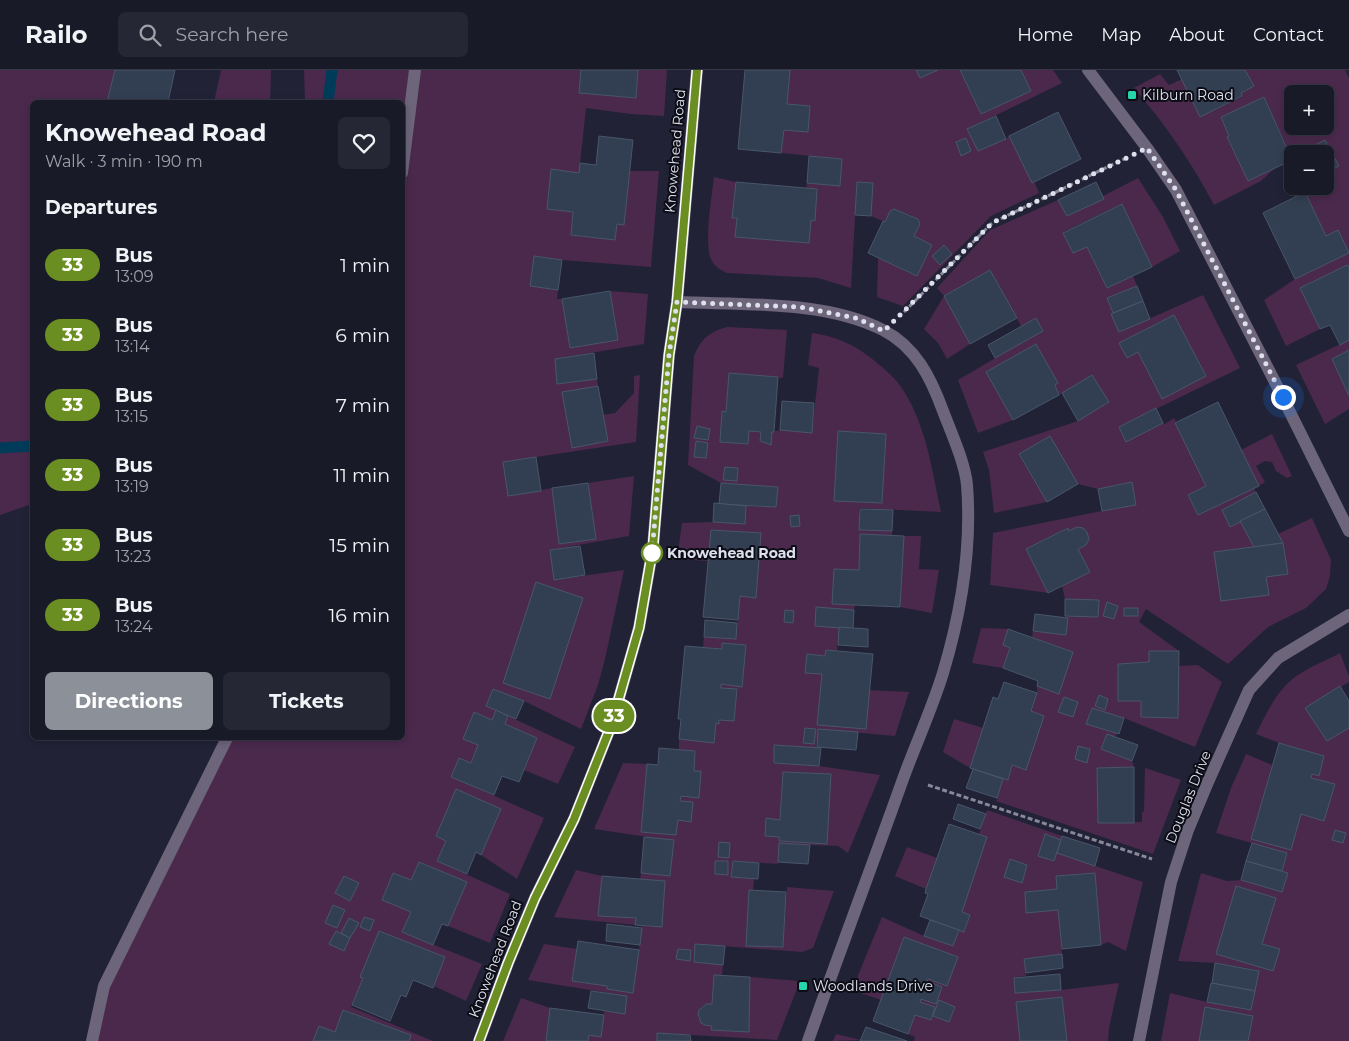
<!DOCTYPE html>
<meta charset="utf-8">
<style>
body{margin:0;font-family:Montserrat,sans-serif;background:#262734;color:#f1f3f6;height:100vh;display:flex;flex-direction:column;font-size:19px;white-space:nowrap}
*{box-sizing:border-box;margin:0}
p{font-size:16px;color:#9fa1a8}
.icon{flex:none;width:28px;height:28px;fill:none;stroke:currentColor;stroke-width:2;stroke-linecap:round;stroke-linejoin:round}
.map{position:relative;flex:1;overflow:hidden}
.drawer{position:absolute;left:30px;top:30px;width:375px;height:640px;display:flex;flex-direction:column;background:#191a28;border-radius:8px;box-shadow:0 2px 8px #0003,0 0 0 1px #373845}
.drawer>*{flex:none}
.badge{padding:0 10px;border-radius:16px;font-size:18px;line-height:32px}
.controls{position:absolute;left:1284px;top:15px;display:grid;gap:10px}
.controls a{display:grid;place-items:center;width:50px;height:50px;border-radius:8px;background:#191a28;box-shadow:0 2px 8px #0003,0 0 0 1px #373845;font-size:25px}
.you{position:absolute;width:25px;height:25px;margin:-12px;border:4px solid #fff;border-radius:50%;background:#1a73e8;box-shadow:0 0 0 8px #1a73e833}
.map>.badge{position:absolute;translate:-50% -50%;box-shadow:0 0 0 2px #fff}
h2{padding:0 15px;font-size:19px;line-height:45px}
.round{display:grid;place-items:center;flex:none;width:52px;height:52px;border-radius:8px;background:#262734}
.overview{display:flex;align-items:center;justify-content:space-between;height:85px;padding:0 15px}
h1{font-size:24px;font-weight:700;line-height:38px}
.primary-button{display:flex;gap:10px;margin-top:auto;padding:10px 15px}
.primary-button a{flex:1;height:58px;border-radius:8px;background:#8c9099;color:#fff;font-size:20px;font-weight:700;line-height:58px;text-align:center}
.primary-button a+a{background:#262734;color:#f1f3f6}
ul{padding:0;list-style:none}
li{display:flex;align-items:center;gap:15px;height:70px;padding:0 15px}
li div{flex:1}
li b{display:block;font-size:19px}
li em{font-style:normal}
li .badge{min-width:55px;font-weight:700;text-align:center}
header{display:flex;align-items:center;gap:30px;box-sizing:border-box;height:70px;padding:0 25px;background:#191a28;border-bottom:1px solid #373845}
header strong{font-size:24px}
nav{display:flex;gap:28px;margin-inline-start:auto;font-size:18px}
.search{width:350px;height:45px;background:#262734;display:flex;align-items:center;gap:12px;box-sizing:border-box;padding:0 18px;border-radius:8px;color:#9fa1a8;font-size:19px}
.map>svg:first-child{display:block}
.green{fill:#4a294d;fill-rule:evenodd}
.lines{fill:none;stroke-linecap:round;stroke-linejoin:round}
.stream{stroke:#003c5a;stroke-width:11}
.building{fill:#323f52;stroke:#49566b}
.path{stroke:#878899;stroke-width:3;stroke-dasharray:5 2.5;stroke-linecap:butt}
.minor{stroke:#6d657a;stroke-width:12}
.line-casing{stroke:#fff;stroke-width:11}
.line{stroke:#6b8e23;stroke-width:8}
.walk{stroke:#dee0ee;stroke-width:5;stroke-dasharray:0 9}
.poi-dot{fill:#27d5ad;stroke:#0c0c15;stroke-width:2}
.stop-dot{fill:#fff;stroke:#6b8e23;stroke-width:2.5}
.labels{text-anchor:middle;stroke-width:4;stroke-linejoin:round;paint-order:stroke}
.poi-label{font-size:14px;fill:#dee0ee;stroke:#0c0c15;text-anchor:start}
.street-label{font-size:14px;fill:#dee0ee;stroke:#0c0c15}
.stop-label{font-size:14px;font-weight:bold;fill:#dee0ee;stroke:#0c0c15;text-anchor:start}
</style>
<header>
<strong>Railo</strong>
<div class="search"><svg class="icon" aria-label="search" viewBox="0 0 24 24"><circle cx="10" cy="10" r="6"/><path d="M15 15l6 6"/></svg>Search here</div>
<nav><a>Home</a><a>Map</a><a>About</a><a>Contact</a></nav>
</header>
<div class="map">
<svg width="1349" height="971" viewBox="0 0 1349 971">
<rect width="100%" height="100%" fill="#212236"/>
<g class="green">
<polygon points="0,0 115,0 107,32 32,32 32,434 0,445"/>
<polygon points="221,0 271,0 270,32 214,32"/>
<polygon points="304,0 581,0 579,23 636,28 638,0 667,0 664,46 631,44 586,38 579,103 551,99 547,139 573,142 571,165 615,170 617,154 624,154 630,101 659,101 651,197 562,190 534,186 530,216 558,220 557,229 562,229 570,278 618,270 610,221 648,224 644,274 555,289 558,314 597,309 598,316 562,323 572,377 608,371 603,345 615,343 634,323 634,306 640,305 636,372 503,392 508,426 552,418 560,474 596,469 588,413 634,406 629,466 550,480 554,510 624,500 605,589 598,615 581,659 524,631 487,636 496,640 492,650 474,642 478,675 471,693 459,688 452,707 544,748 517,809 481,785 501,739 456,720 436,766 446,771 437,791 510,824 490,873 448,856 467,812 419,792 411,810 393,803 382,829 411,842 402,862 482,894 466,931 434,916 445,887 379,861 361,907 363,908 351,937 433,971 409,971 411,965 344,940 335,962 313,971 92,971 104,916 227,668 402,668 402,32 305,32"/>
<path d="M790,0H960L981,44L1031,21L1021,0H1053L1062,13L968,59L978,81L1006,69L1009,66L1032,112L1034,111L1039,123L991,146L903,236L877,227L878,188L917,206L932,175L914,166L920,154L918,149L913,146L894,139L890,141L885,152L871,146L873,113L857,112L851,218L818,208L727,203C721,200 716,198 712,191C703,177 712,125 714,107L736,112L732,147L814,151L817,119L806,118L807,113L840,115L842,89L781,83L784,60L808,62L810,36L787,34Z"/>
<path d="M1245,0H1345L1349,8V197L1347,195L1300,218L1320,259L1286,276L1264,230L1295,209L1348,183L1338,160L1326,166L1305,122L1309,116H1325V103L1338,96L1325,70L1300,84H1292V88L1264,27L1221,47L1229,66L1227,68L1248,111L1274,99L1261,111L1214,135C1192,93 1165,54 1134,18L1160,4L1169,15L1182,9L1200,47L1242,27L1241,23L1253,17ZM1292,24H1325V56H1292Z"/>
<path d="M1138,108L1163,147L1180,181L1152,197L1121,134L1063,162L1073,183L1087,177L1107,218L1133,206L1137,216L1107,228L1119,262L1203,225L1240,298L1119,357L1126,372L1163,353L1165,354L1174,348L1206,416L1188,425L1198,445L1254,418L1256,422L1222,440L1230,456L1240,451L1254,477L1269,525L1266,507L1288,503L1283,473L1278,464L1312,448L1331,490L1330,506L1326,519L1306,538L1268,557L1228,594L1146,539L1139,552L1179,581H1150L1149,592L1118,594V631H1141V647L1177,648L1178,596L1198,595L1222,612L1195,677L1124,648L1091,638L1087,654L1117,663L1115,667L1107,664L1101,679L1132,691L1134,697L1097,698L1098,753L1142,752V743L1144,741L1145,698L1181,710L1153,784L996,731L1003,709L1008,710L1012,695L1026,699L1044,646L1031,641L1037,623V616L1059,623L1073,582L1032,567L1033,561L1066,565L1068,548L1065,546L1098,547L1099,531L1065,529L1062,516L1090,502L1078,479L1086,475L1089,469C1086,458 1080,456 1069,461L1067,458L1026,479L1048,523L990,515L993,463L1136,434L1132,412L1098,419L1078,414L1049,366L1019,385L1047,432L994,443L989,400L983,382L1078,351L1108,332L1092,305L1059,325L1055,315L1058,313L1036,274L986,302L1013,350L978,363L958,310L1043,260L1036,248L1021,256L990,200L944,226L970,274L947,289L938,273L924,259L944,226L937,218L990,160L1058,130L1067,146L1103,129V126ZM1174,245L1206,306L1146,296L1138,282L1127,287L1119,273Z"/>
<path d="M727,257L787,260L783,308L730,303L726,342L723,341L748,374L749,361L761,362L760,371L770,375L772,362L780,360L812,362L819,298L808,295L812,263C835,266 853,274 871,288C881,296 892,305 899,314C926,351 932,400 941,442L859,438V460L892,461V466L860,464L859,500H834L832,534L855,535L854,540L816,538L815,556L839,557L837,581L826,580L825,586L807,584L805,602L822,604L817,654L865,659L869,620L909,622L895,666L818,659L816,678L774,675V693L819,696L880,705L848,783L838,776L779,774L778,794L733,791L731,807L754,809L753,820L749,821L746,876L783,877L787,817L834,821L813,878L802,882L695,874L694,892L723,895L722,905L714,906L712,934C704,934 700,936 698,944C699,953 703,955 712,956V960L749,961L750,907L800,911L777,970L658,963L657,971H588L589,965L601,966L604,941L625,943L627,926L528,910L544,874L577,879L573,911L607,916L608,919L633,923L642,856L662,857L665,811L640,809L641,803L670,806L674,771L594,759L623,693L647,694L641,761L676,764L678,750L690,752L680,731L681,726L698,727L700,701H694L695,681L679,680V669L714,672L716,653L719,654V650L734,651L737,620L721,618V614L742,616L746,575L722,573V579L703,577L704,567L736,569L740,526L755,528L760,463L711,460L708,491L677,489L682,453L713,452L745,454L746,436L776,437L777,417L721,413L688,395L694,286C701,269 709,262 727,257ZM838,361L886,364L882,433L834,430ZM783,702L830,704L827,774L779,771V767L767,748L780,750Z"/>
<polygon points="1349,270 1349,280 1332,289 1349,326 1349,339 1325,354 1296,295"/>
<polygon points="1272,364 1292,406 1287,408 1276,401 1272,392 1265,391 1256,396 1265,412 1259,416 1241,380"/>
<polygon points="904,466 921,466 919,499 939,500 932,543 900,537"/>
<polygon points="981,558 1008,559 1003,575 1010,578 1003,598 972,593"/>
<path d="M1340,583L1349,606V612L1306,638L1327,671L1349,658V971H1248L1253,946L1205,938L1199,971H1161L1170,923L1207,932L1251,940L1258,900L1216,893L1178,891L1201,803L1227,811L1241,810L1282,822L1288,803L1282,801L1287,783L1216,763L1231,718L1246,684L1272,695L1252,769L1301,744L1324,751L1335,715L1311,708L1312,704L1319,706L1324,686L1279,673L1256,664C1266,644 1277,620 1295,607C1309,597 1325,591 1340,583ZM1265,863L1262,874L1280,879L1273,901L1216,884Z"/>
<polygon points="508,646 575,677 558,714 524,700 537,668 505,654"/>
<polygon points="954,649 983,658 970,698 943,682"/>
<polygon points="987,740 1062,766 1061,770 1045,765 1038,786 1054,791 1057,783 1143,812 1126,881 1108,872 1101,875 1095,803 1056,806 1057,819 1025,822 1026,843 1058,840 1062,884 1024,889 1026,906 1015,907 1015,923 1061,920 1119,913 1109,958 1108,971 1067,971 1062,927 1016,932 1020,971 914,971 915,967 908,964 915,945 931,950 935,938 920,932 921,929 936,934 942,917 927,911 928,909 947,916 958,887 904,867 881,930 852,920 882,847 924,866 953,876 959,860 965,861 970,845 962,842 987,767 979,764"/>
<polygon points="907,777 937,788 926,819 895,806"/>
<polygon points="576,800 602,806 598,846 636,848 635,855 554,847"/>
<polygon points="521,928 550,938 546,971 503,971"/>
<polygon points="836,964 861,970 833,971"/>
</g>
<g class="lines">
<g class="stream">
<polyline points="328,32 332,0"/>
<polyline points="0,378 32,376"/>
</g>
</g>
<g class="building">
<polygon points="115,0 175,0 168,32 107,32"/>
<polygon points="581,0 638,0 636,28 579,23"/>
<polygon points="745,0 790,0 787,34 810,36 808,62 784,60 781,83 738,79"/>
<polygon points="916,0 938,0 920,8"/>
<polygon points="960,0 1021,0 1031,21 981,44"/>
<polygon points="1177,0 1245,0 1254,16 1241,23 1242,26 1200,47"/>
<polygon points="1264,27 1292,90 1248,111 1227,67 1229,66 1221,47"/>
<polygon points="1058,42 1081,89 1032,113 1009,66"/>
<polygon points="996,46 1006,69 978,81 967,59"/>
<polygon points="599,66 633,70 624,155 617,154 615,170 571,165 573,142 547,139 551,99 579,103 580,93 596,95"/>
<polygon points="966,68 971,81 961,86 956,72"/>
<polygon points="1325,70 1339,96 1325,103 1325,84 1302,84 1301,82"/>
<polygon points="809,86 842,89 840,116 807,113"/>
<polygon points="736,112 817,119 815,151 811,150 809,173 735,167 737,148 732,148"/>
<polygon points="857,112 873,113 871,146 855,145"/>
<polygon points="1096,112 1104,129 1067,146 1058,130"/>
<polygon points="1305,122 1326,166 1338,160 1349,183 1295,209 1263,143"/>
<polygon points="1122,134 1152,197 1107,218 1087,177 1073,183 1063,163"/>
<polygon points="894,139 918,149 920,154 914,166 932,175 917,206 868,183 883,151 885,152 890,141"/>
<polygon points="944,175 952,184 940,195 932,186"/>
<polygon points="534,186 562,190 558,220 530,216"/>
<polygon points="1347,195 1349,197 1349,270 1340,275 1330,255 1320,259 1300,218"/>
<polygon points="990,200 1017,248 970,274 944,226"/>
<polygon points="1137,216 1143,231 1113,243 1107,228"/>
<polygon points="610,221 618,270 570,278 562,229"/>
<polygon points="1143,231 1150,249 1119,262 1111,244"/>
<polygon points="1174,245 1206,306 1162,329 1138,282 1127,288 1119,273"/>
<polygon points="1036,248 1043,261 995,288 988,275"/>
<polygon points="1036,274 1058,313 1055,315 1059,325 1013,350 986,302"/>
<polygon points="1349,280 1349,326 1332,289"/>
<polygon points="594,283 597,309 557,314 555,289"/>
<polygon points="729,303 778,307 774,362 772,362 771,375 760,371 761,362 749,361 748,374 720,372 722,341 726,342"/>
<polygon points="1092,305 1109,332 1078,351 1062,323"/>
<polygon points="598,316 608,371 572,378 562,322"/>
<polygon points="782,331 814,333 812,363 780,360"/>
<polygon points="1218,332 1259,416 1198,445 1188,425 1206,416 1175,353"/>
<polygon points="1156,338 1163,353 1126,372 1119,357"/>
<polygon points="697,356 710,359 708,370 694,368"/>
<polygon points="838,361 886,364 882,433 834,431"/>
<polygon points="1050,366 1078,414 1047,432 1019,384"/>
<polygon points="696,371 708,373 706,388 694,387"/>
<polygon points="536,387 541,421 508,426 503,392"/>
<polygon points="725,397 738,398 737,411 723,410"/>
<polygon points="1132,412 1136,435 1102,441 1098,419"/>
<polygon points="588,413 596,469 559,474 552,418"/>
<polygon points="721,413 778,417 776,437 719,434"/>
<polygon points="1256,422 1265,439 1230,457 1222,440"/>
<polygon points="714,433 746,436 745,454 713,452"/>
<polygon points="860,439 893,440 892,461 859,460"/>
<polygon points="1265,439 1283,473 1254,477 1240,451"/>
<polygon points="799,445 800,456 791,457 790,446"/>
<polygon points="1077,457 1083,458 1087,462 1089,469 1086,475 1078,479 1090,502 1048,523 1026,479 1068,458 1069,461"/>
<polygon points="711,460 761,463 756,528 740,526 738,550 703,547"/>
<polygon points="860,464 904,466 900,537 832,534 834,499 859,500"/>
<polygon points="1283,473 1288,504 1266,507 1269,525 1221,531 1214,482"/>
<polygon points="580,476 585,505 554,510 550,480"/>
<polygon points="536,512 583,528 550,629 503,613"/>
<polygon points="1065,529 1099,530 1098,547 1065,546"/>
<polygon points="1107,532 1118,536 1114,549 1103,546"/>
<polygon points="816,537 854,540 853,559 815,556"/>
<rect x="1124" y="538" width="14" height="8"/>
<polygon points="785,540 794,541 793,553 784,552"/>
<polygon points="1035,544 1068,548 1066,565 1033,561"/>
<polygon points="705,550 737,553 736,569 704,567"/>
<polygon points="839,557 868,559 868,577 838,575"/>
<polygon points="1008,559 1073,582 1059,624 1037,616 1038,611 1003,598 1010,578 1003,575"/>
<polygon points="722,573 746,575 742,617 721,614 721,618 737,619 734,651 719,650 719,654 716,653 714,673 679,669 681,649 678,649 685,576 722,579"/>
<polygon points="826,580 873,584 866,659 817,655 822,604 805,603 807,584 825,586"/>
<polygon points="1149,581 1179,581 1178,648 1141,647 1141,631 1118,631 1118,594 1149,592"/>
<polygon points="1004,612 1037,623 1031,641 1044,646 1026,700 1012,695 1008,710 970,698 993,627 998,629"/>
<polygon points="1340,616 1349,631 1349,658 1327,671 1305,638"/>
<polygon points="493,619 524,631 516,649 486,636"/>
<polygon points="1099,625 1108,629 1105,640 1095,636"/>
<polygon points="1064,627 1078,632 1073,647 1058,642"/>
<polygon points="1092,638 1124,648 1119,664 1086,654"/>
<polygon points="496,640 508,646 505,654 537,668 519,712 502,706 494,725 451,707 459,688 471,693 478,675 463,669 474,642 492,650"/>
<polygon points="805,658 816,659 814,674 803,673"/>
<polygon points="818,659 858,662 856,680 817,677"/>
<polygon points="1107,664 1138,675 1132,691 1101,679"/>
<polygon points="1279,673 1324,686 1319,706 1312,704 1311,708 1335,714 1324,751 1301,744 1291,780 1251,769"/>
<polygon points="774,675 821,678 819,696 774,693"/>
<polygon points="1078,676 1090,679 1087,693 1075,689"/>
<polygon points="659,678 695,681 694,701 701,701 699,728 681,726 680,731 693,732 691,752 678,750 676,765 641,762 647,694 658,695"/>
<polygon points="1134,697 1134,753 1098,753 1097,698"/>
<polygon points="973,699 1003,709 997,728 966,718"/>
<polygon points="783,702 831,704 827,774 779,771 779,767 765,766 766,748 780,750"/>
<polygon points="456,719 501,739 481,785 476,782 467,804 437,791 446,771 436,766"/>
<polygon points="958,734 986,744 980,759 953,749"/>
<polygon points="949,754 987,767 962,842 970,845 964,862 920,846 928,824 925,823 926,819"/>
<polygon points="1335,760 1346,763 1343,773 1332,770"/>
<polygon points="1045,764 1061,770 1054,791 1038,786"/>
<polygon points="1062,766 1100,778 1095,796 1057,783"/>
<polygon points="644,767 674,770 670,806 641,803"/>
<polygon points="719,772 730,773 729,788 718,787"/>
<polygon points="779,773 810,775 808,794 778,792"/>
<polygon points="1252,773 1287,783 1282,801 1246,791"/>
<polygon points="1010,789 1027,795 1022,813 1004,807"/>
<polygon points="715,791 728,791 728,805 715,804"/>
<polygon points="733,791 759,793 758,809 731,807"/>
<polygon points="1246,791 1288,803 1282,822 1241,810"/>
<polygon points="419,792 467,812 448,856 442,854 433,875 402,862 411,842 382,830 393,803 411,810"/>
<polygon points="1095,803 1101,875 1062,879 1058,840 1026,843 1025,822 1057,819 1056,806"/>
<polygon points="344,806 359,813 350,831 335,823"/>
<polygon points="602,806 665,811 662,857 635,855 636,848 598,846"/>
<polygon points="1236,816 1276,828 1262,874 1280,879 1273,901 1216,884"/>
<polygon points="749,820 786,822 783,877 746,876"/>
<polygon points="333,835 345,840 337,858 325,853"/>
<polygon points="364,847 374,850 370,861 360,857"/>
<polygon points="349,848 359,853 350,868 341,863"/>
<polygon points="930,850 959,860 953,876 924,866"/>
<polygon points="607,854 642,858 640,875 606,871"/>
<polygon points="336,861 350,868 344,881 329,874"/>
<polygon points="379,861 445,887 433,918 413,910 406,927 401,925 390,951 352,935 363,908 360,907"/>
<polygon points="904,867 958,887 947,916 928,909 927,911 942,917 936,934 921,929 920,932 935,937 931,950 915,945 908,964 873,951"/>
<polygon points="578,871 639,880 633,923 607,919 607,916 572,911"/>
<polygon points="695,874 725,876 723,895 694,892"/>
<polygon points="678,879 691,880 690,891 676,889"/>
<polygon points="1062,884 1063,898 1026,903 1024,889"/>
<polygon points="1215,893 1259,901 1255,921 1212,913"/>
<polygon points="1060,904 1061,920 1015,923 1014,908"/>
<polygon points="714,905 750,907 749,962 711,960 712,956 705,955 701,953 698,944 699,940 706,934 712,934"/>
<polygon points="1211,913 1255,921 1251,940 1207,932"/>
<polygon points="591,921 627,926 625,944 588,938"/>
<polygon points="1062,927 1067,971 1020,971 1016,932"/>
<polygon points="939,930 955,937 949,952 933,946"/>
<polygon points="1205,937 1253,946 1248,971 1199,971"/>
<polygon points="550,938 604,945 601,967 589,965 588,971 546,971"/>
<polygon points="343,940 411,965 409,971 313,971 319,956 335,962"/>
<polygon points="866,957 907,971 860,971"/>
<polygon points="657,963 690,965 691,971 657,971"/>
</g>
<g class="lines">
<g class="path">
<polyline points="904,242 992,153 1124,89"/>
<polyline points="928,715 1152,789"/>
</g>
<g class="minor">
<polyline points="1088,0 1147,78 1176,120 1275,312 1349,461"/>
<polyline points="402,103 415,0"/>
<path d="M677,232C742,235 825,230 883,260C916,277 931,308 943,341C951,362 965,393 967,415C972,479 961,543 943,603C932,639 916,673 903,709C872,796 839,883 808,971"/>
<polyline points="92,971 104,916 227,668"/>
<polyline points="479,971 508,893 535,828 574,749 611,656 639,558 653,477 669,285 677,232 697,0"/>
<polyline points="1139,971 1171,812 1188,760 1208,712 1249,620 1278,588 1349,545"/>
</g>
</g>
<g class="lines">
<defs>
<polyline id="line" points="479,971 508,893 535,828 574,749 611,656 639,558 653,477 669,285 677,232 697,0"/>
</defs>
<use href="#line" class="line-casing"/>
<use href="#line" class="line"/>
<polyline class="walk" points="652,483 669,285 677,232 800,237 856,248 884,261 992,153 1147,78 1176,120 1283,327"/>
</g>
<g class="poi-dot">
<rect x="1127" y="20" width="10" height="10" rx="2.5"/>
<rect x="798" y="911" width="10" height="10" rx="2.5"/>
</g>
<circle class="stop-dot" cx="652" cy="483" r="10"/>
<g class="labels">
<g class="poi-label">
<text x="1142" y="30">Kilburn Road</text>
<text x="813" y="921">Woodlands Drive</text>
</g>
<g class="street-label">
<text transform="translate(675 81) rotate(-85)" y="5">Knowehead Road</text>
<text transform="translate(1188 727) rotate(-68)" y="5">Douglas Drive</text>
<text transform="translate(495 889) rotate(-69)" y="5">Knowehead Road</text>
</g>
<g class="stop-label">
<text x="667" y="488">Knowehead Road</text>
</g>
</g>
</svg>
<div class="controls">
<a>+</a>
<a>−</a>
</div>
<div class="you" style="left:1283px;top:327px"></div>
<b class="badge" style="left:614px;top:646px;background:#6b8e23;color:#fff">33</b>
<section class="drawer">
<div class="overview"><div><h1>Knowehead Road</h1><p>Walk · 3 min · 190 m</p></div><a class="round"><svg class="icon" aria-label="heart" viewBox="0 0 24 24"><path d="M12 20l-8-8c-3-5 5-10 8-4 3-6 11-1 8 4z"/></svg></a></div>
<h2>Departures</h2>
<ul>
<li><span class="badge" style="background:#6b8e23;color:#fff">33</span><div><b>Bus</b><p>13:09</p></div><em>1 min</em></li>
<li><span class="badge" style="background:#6b8e23;color:#fff">33</span><div><b>Bus</b><p>13:14</p></div><em>6 min</em></li>
<li><span class="badge" style="background:#6b8e23;color:#fff">33</span><div><b>Bus</b><p>13:15</p></div><em>7 min</em></li>
<li><span class="badge" style="background:#6b8e23;color:#fff">33</span><div><b>Bus</b><p>13:19</p></div><em>11 min</em></li>
<li><span class="badge" style="background:#6b8e23;color:#fff">33</span><div><b>Bus</b><p>13:23</p></div><em>15 min</em></li>
<li><span class="badge" style="background:#6b8e23;color:#fff">33</span><div><b>Bus</b><p>13:24</p></div><em>16 min</em></li>
</ul>
<div class="primary-button"><a>Directions</a><a>Tickets</a></div>
</section>
</div>
